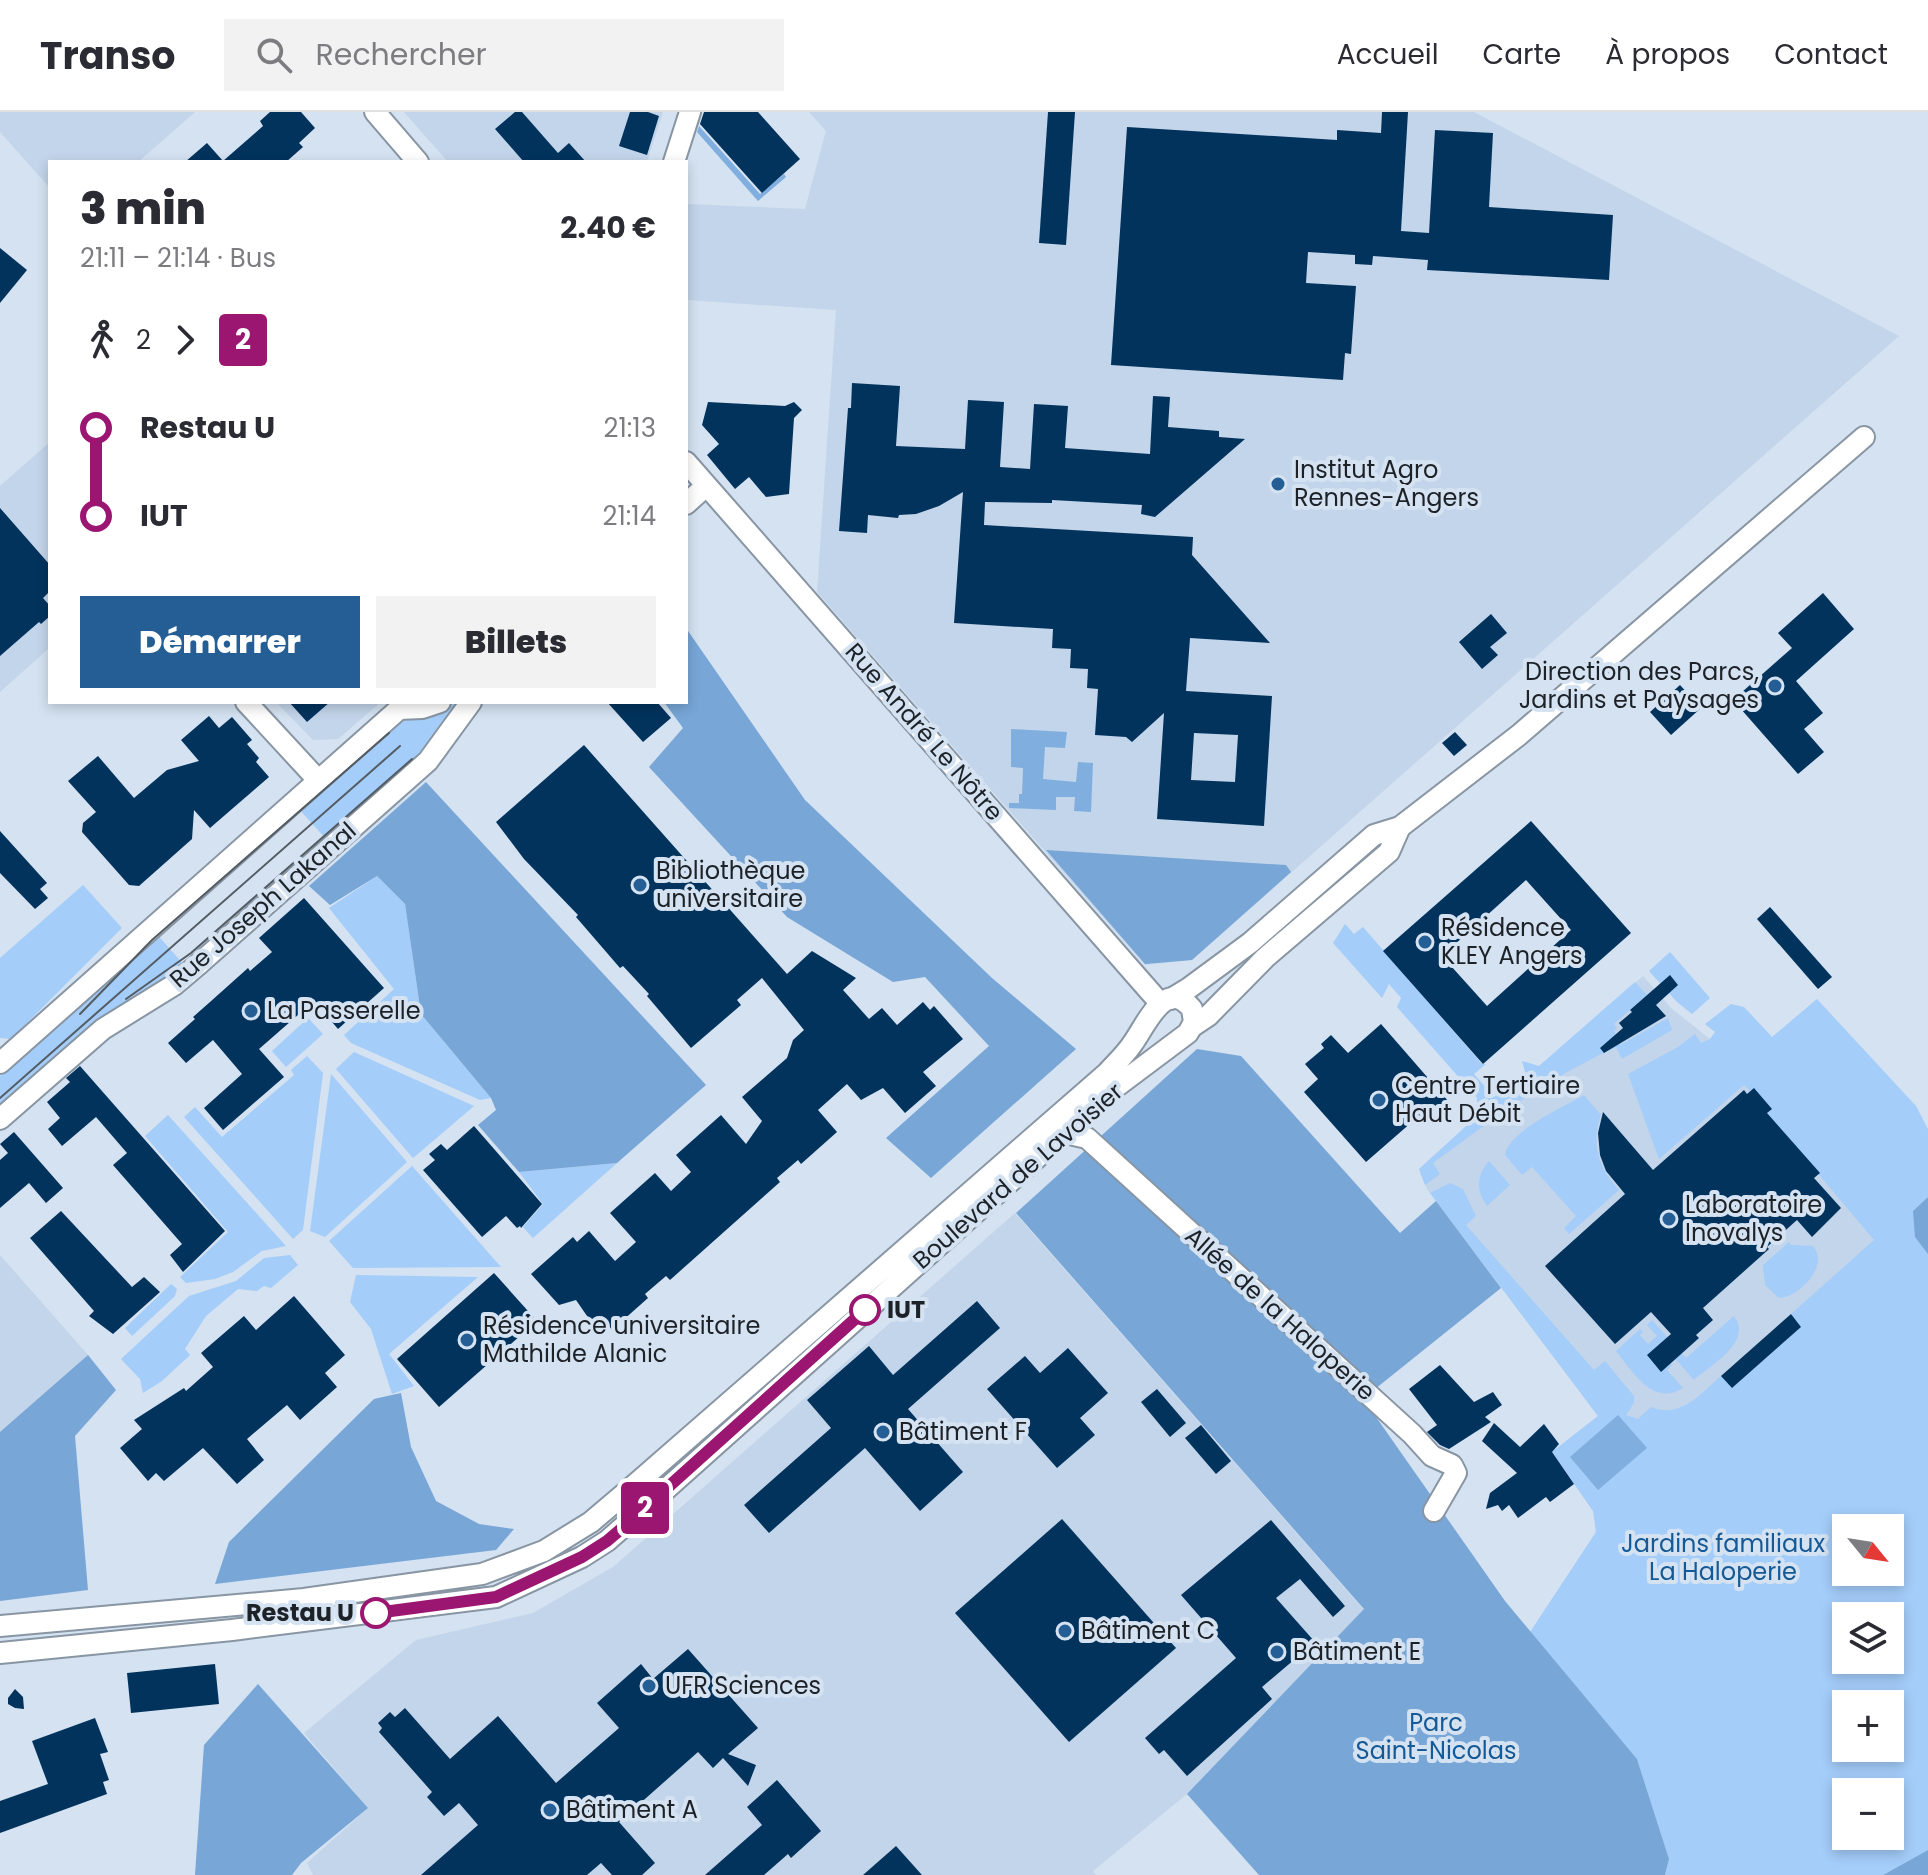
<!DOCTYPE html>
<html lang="fr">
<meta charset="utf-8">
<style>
body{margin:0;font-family:Poppins,sans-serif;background:#f2f2f3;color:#2b2b33;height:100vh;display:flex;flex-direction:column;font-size:30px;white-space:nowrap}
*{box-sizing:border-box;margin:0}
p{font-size:26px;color:#7c7c81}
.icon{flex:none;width:44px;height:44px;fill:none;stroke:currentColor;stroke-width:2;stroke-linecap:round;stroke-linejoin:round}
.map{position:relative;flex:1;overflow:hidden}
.drawer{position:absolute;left:48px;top:48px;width:640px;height:544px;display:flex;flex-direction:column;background:#fff;border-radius:0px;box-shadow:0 4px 12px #0003}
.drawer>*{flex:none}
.badge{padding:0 16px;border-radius:6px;font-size:28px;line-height:52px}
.needle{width:52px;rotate:120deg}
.controls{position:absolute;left:1832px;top:1402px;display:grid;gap:16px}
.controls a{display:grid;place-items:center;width:72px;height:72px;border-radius:0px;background:#fff;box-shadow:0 4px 12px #0003;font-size:40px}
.map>.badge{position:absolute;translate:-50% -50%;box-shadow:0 0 0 4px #fff}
.legs{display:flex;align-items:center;gap:12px;height:88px;padding:0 32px;font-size:26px}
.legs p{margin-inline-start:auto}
.overview{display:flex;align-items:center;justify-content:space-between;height:136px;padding:0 32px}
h1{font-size:44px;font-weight:800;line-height:60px}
.action{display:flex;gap:16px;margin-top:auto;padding:16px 32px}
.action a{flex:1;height:92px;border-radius:0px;background:#245e95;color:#fff;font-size:32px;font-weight:800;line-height:92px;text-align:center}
.action a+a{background:#f2f2f3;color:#2b2b33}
ul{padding:0 32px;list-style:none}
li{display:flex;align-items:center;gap:28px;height:88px;font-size:30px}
li i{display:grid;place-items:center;width:12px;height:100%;margin:0 10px;background:currentColor}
li i::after{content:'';width:20px;height:20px;margin:-10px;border:6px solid;border-radius:50%;background:#fff}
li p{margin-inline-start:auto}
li:first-child i{background:linear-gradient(#0000 50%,currentColor 0)}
li:last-child i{background:linear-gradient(currentColor 50%,#0000 0)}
header{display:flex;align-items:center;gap:48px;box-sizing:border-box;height:112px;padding:0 40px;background:#fff;border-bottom:2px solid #e1e1e2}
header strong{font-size:38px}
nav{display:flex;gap:44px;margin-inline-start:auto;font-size:28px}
.search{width:560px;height:72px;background:#f2f2f3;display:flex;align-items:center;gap:20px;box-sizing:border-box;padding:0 28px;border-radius:0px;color:#7c7c81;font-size:30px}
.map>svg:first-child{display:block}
.built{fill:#c3d5ea}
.green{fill:#a4cdf9;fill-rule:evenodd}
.forest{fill:#77a6d7}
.water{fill:#7faedf}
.building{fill:#02335d;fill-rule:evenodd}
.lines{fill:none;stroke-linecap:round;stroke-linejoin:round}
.minor-casing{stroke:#8895a3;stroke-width:24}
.minor{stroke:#fff;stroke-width:20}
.tram{stroke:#535b63;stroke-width:2}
.line-1-casing{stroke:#fff;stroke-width:18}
.line-1{stroke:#9b1670;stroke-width:12}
.poi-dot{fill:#245e95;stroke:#d4e2f1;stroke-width:3}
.stop-1-dot{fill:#fff;stroke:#9b1670;stroke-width:4}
.labels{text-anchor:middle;stroke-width:8;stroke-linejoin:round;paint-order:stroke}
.poi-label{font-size:24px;fill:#1d2228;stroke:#d4e2f1;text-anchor:start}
.street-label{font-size:24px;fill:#1d2228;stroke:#d4e2f1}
.stop-label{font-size:24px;font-weight:bold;fill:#1d2228;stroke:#d4e2f1;text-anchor:start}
.park-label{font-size:24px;fill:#155996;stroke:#d4e2f1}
</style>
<header>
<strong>Transo</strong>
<div class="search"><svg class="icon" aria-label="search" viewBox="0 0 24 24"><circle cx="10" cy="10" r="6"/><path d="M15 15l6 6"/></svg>Rechercher</div>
<nav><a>Accueil</a><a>Carte</a><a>À propos</a><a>Contact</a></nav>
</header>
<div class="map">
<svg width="1928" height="1763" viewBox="0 0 1928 1763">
<rect width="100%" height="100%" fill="#d4e2f1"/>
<g class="built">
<polygon points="0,0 195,0 138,50 50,50 50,76 0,20"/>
<polygon points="404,0 663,0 647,50 448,50"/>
<polygon points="809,0 1474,0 1899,224 1192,848 1145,853 817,480 836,198 686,188 686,92 805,97 826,19"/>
<polygon points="50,330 50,538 47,538 0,580 0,374"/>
<polygon points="276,590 381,590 338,627 313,628"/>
<polygon points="1643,864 1671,896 1715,931 1899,1129 1593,1399 1552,1340 1598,1304 1427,1077 1420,1061"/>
<polygon points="1015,1101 1364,1498 1187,1682 1093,1759 1096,1763 313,1763 307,1751 368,1696 304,1621 416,1528 533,1501 613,1455"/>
<polygon points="0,1143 88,1243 1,1321 0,1320"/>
</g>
<g class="green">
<polygon points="457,590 463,590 435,632 327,728 298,696 390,614"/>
<polygon points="377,764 405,792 421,902 491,986 480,988 351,931 344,923 394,877 329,796"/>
<polygon points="83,773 122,816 11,927 0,926 0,846"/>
<path d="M1345,812L1354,822L1363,815L1482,952H1486L1474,962L1494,985L1525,960L1522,949L1539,954L1635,870L1647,883L1614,912L1617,916L1614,919L1620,933L1668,906L1672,918L1622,947L1616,935C1547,967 1494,1006 1433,1051L1440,1062L1425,1073L1419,1057L1477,1004V986L1397,895L1401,886L1389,872L1382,886L1333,831Z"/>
<polygon points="155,820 184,853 0,997 0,964 110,866"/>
<polygon points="1670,840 1710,886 1692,902 1677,890 1649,859"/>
<path d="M1817,887L1916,994L1928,1017V1085L1913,1099L1928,1141V1738L1883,1763H1665L1669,1747L1637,1647L1530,1520L1596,1420L1593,1399L1552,1340L1598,1304L1430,1081L1450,1071L1463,1077L1476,1104L1466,1113L1594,1258L1605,1249L1634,1284V1291L1626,1303L1638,1307L1651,1295C1681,1307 1700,1282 1721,1264L1733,1275L1801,1215L1791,1202L1874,1128L1767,1001L1771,998L1754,977L1750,979L1744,973L1659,1047L1628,962L1678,935L1695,922L1701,931L1710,927L1715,920L1705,912L1731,892L1744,895L1772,925ZM1846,1416H1890V1460H1846ZM1846,1504H1890V1548H1846ZM1846,1592H1890V1636H1846ZM1846,1680H1890V1724H1846Z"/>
<polygon points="308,906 323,922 286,955 272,939"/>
<polygon points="354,940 474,994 413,1046 336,957"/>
<polygon points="307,944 323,961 303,1118 293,1127 184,1005 195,995 222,1025 294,963 291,958"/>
<polygon points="331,962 407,1050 325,1125 310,1119"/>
<path d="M1584,983L1601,1003C1591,1031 1598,1056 1619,1078L1569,1122L1564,1116L1576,1104L1532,1055L1522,1063L1505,1043C1508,1019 1564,995 1584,983Z"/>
<polygon points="168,1003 286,1134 262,1139 233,1160 215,1167 186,1171 180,1165 228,1120 145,1024"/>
<path d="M1489,1049L1510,1073L1487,1094C1476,1079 1476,1064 1489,1049Z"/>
<polygon points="617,1051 533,1126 523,1115 543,1092 519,1060"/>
<polygon points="412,1054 501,1155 353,1156 329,1129"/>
<path d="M1789,1130L1791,1133L1813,1134C1830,1154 1799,1185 1779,1186L1765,1173L1763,1153Z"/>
<polygon points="290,1143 298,1153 271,1176 264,1174 257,1179 238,1177 206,1204 185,1237 190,1243 162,1269 143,1281 140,1267 121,1247 189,1184 236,1169 264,1146"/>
<polygon points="356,1163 478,1165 389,1242 414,1274 392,1282 371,1217 350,1190"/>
<polygon points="171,1172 177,1177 175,1184 132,1224 125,1216"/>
<path d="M1734,1204C1753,1230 1712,1252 1694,1268L1663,1233L1658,1237L1672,1253L1667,1258L1683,1276C1653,1295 1633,1260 1616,1239L1640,1217L1643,1220L1640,1223L1648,1232L1657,1224L1647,1213L1652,1208L1686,1246Z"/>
</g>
<g class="forest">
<polygon points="686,516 805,688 992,866 1076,937 931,1066 886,1026 989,934 925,865 893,870 787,805 649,655 683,616 664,590 686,590"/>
<polygon points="426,670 706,973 617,1051 519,1060 478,1013 496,998 491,986 421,902 405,792 377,764 330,793 309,774"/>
<polygon points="1046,738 1286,753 1291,760 1192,848 1145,852"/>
<polygon points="1197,937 1241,944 1400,1121 1436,1089 1501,1176 1375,1277 1376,1305 1505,1489 1637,1647 1669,1747 1665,1763 1259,1763 1187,1682 1364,1497 1016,1101"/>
<polygon points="1928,1085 1928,1142 1915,1125 1913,1099"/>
<polygon points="88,1243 116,1278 75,1324 88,1478 0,1489 0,1320"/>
<polygon points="401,1281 411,1335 436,1389 479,1412 514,1417 496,1438 215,1472 229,1430 374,1287"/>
<polygon points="258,1572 368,1696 301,1751 292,1763 195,1763 204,1633"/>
<polygon points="1928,1738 1928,1763 1883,1763"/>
</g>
<g class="water">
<polygon points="699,14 760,82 784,62 786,65 758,89 697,20"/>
<polygon points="1011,617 1067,620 1065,636 1045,635 1043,667 1076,670 1078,650 1093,651 1091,700 1074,699 1075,685 1056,685 1056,698 1009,696 1009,691 1019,691 1019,682 1022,682 1023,656 1011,655"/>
<polygon points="1618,1303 1647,1336 1598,1378 1570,1345"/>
</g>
<g class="building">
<polygon points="270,0 301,0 315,16 299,31 303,35 286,50 185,50 207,31 223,49 263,14 260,9"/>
<polygon points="515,0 522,0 558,41 569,31 586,50 524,50 495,17"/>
<polygon points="630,0 648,0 659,4 647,43 619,34"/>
<polygon points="704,0 758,0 800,47 762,81 700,12"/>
<polygon points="1048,0 1075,0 1066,133 1039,131"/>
<polygon points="1382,0 1408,0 1401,119 1429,121 1435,18 1493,21 1489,95 1613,103 1609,168 1427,158 1428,148 1373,144 1372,153 1355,152 1355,143 1308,140 1306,171 1356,174 1351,242 1345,241 1343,268 1111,253 1127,15 1337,28 1337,18 1381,21"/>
<polygon points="0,136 27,158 0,191"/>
<path d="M852,271L900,274L896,334L965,337L968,288L1004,290L1000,355L1030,357L1034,292L1068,294L1065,336L1150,342L1153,284L1170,285L1168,315L1219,319V325L1245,327L1155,405L1141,402L1142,393L1052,388V391L985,390L984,413L1193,425L1192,443L1270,531L1190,526L1186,579L1272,584L1264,714L1157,707L1164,601L1132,630L1126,625L1095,623L1098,577L1087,576L1088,557L1070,556L1071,537L1052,536L1053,517L954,511L963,380L939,394L916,402L899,403L898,406L868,403L867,421L839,419L848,296H851ZM1194,621L1238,623L1235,670L1191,668Z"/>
<polygon points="708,290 785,294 794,290 802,298 794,306 789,382 766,385 749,365 735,377 707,343 719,332 702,313"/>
<polygon points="0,396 50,453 50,479 43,486 50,494 50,504 41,512 39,510 0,544"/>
<polygon points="1823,481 1854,517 1796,569 1823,601 1804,617 1824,640 1798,662 1733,588 1792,536 1778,521"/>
<polygon points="1491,502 1507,521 1490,535 1498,543 1482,557 1459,530"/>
<polygon points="1680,573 1701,596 1671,623 1650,600"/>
<polygon points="289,590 330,590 307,610"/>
<polygon points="607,590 657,590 671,606 643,630"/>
<polygon points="209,604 219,616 232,605 252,628 247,632 259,646 256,650 269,665 210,716 194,698 192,727 139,774 129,773 82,720 83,711 96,700 68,669 98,644 134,686 167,658 199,649 181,628"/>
<polygon points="1455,620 1467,633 1454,644 1442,631"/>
<polygon points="584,633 787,862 812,839 856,866 843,878 869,907 882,896 897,913 923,890 930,898 934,894 963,927 923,960 936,974 905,1001 883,976 861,988 847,972 818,998 837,1020 801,1052 798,1048 777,1066 780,1070 670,1168 666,1164 645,1182 648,1186 612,1218 609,1214 602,1220 596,1217 576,1188 559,1193 531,1162 573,1125 577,1130 589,1119 615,1149 636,1130 610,1101 655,1061 671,1079 691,1060 676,1043 721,1003 746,1032 762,1009 742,985 787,946 793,928 804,918 762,866 737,888 741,893 691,936 647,884 649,882 623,854 620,856 576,805 578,803 524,747 496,710"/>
<path d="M1531,709L1631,821L1483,952L1383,839ZM1526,768L1571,818L1487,894L1442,844Z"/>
<polygon points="0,719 47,771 40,777 48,786 35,797 0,761"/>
<polygon points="304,786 384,876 338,917 314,889 259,937 284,965 223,1018 204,996 242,962 213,928 186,951 168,931 195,907 193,905 210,890 248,856 250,859 272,840 259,826"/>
<polygon points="1770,795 1832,865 1818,877 1757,807"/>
<polygon points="1670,863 1678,873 1656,893 1666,904 1604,941 1600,936 1623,916 1619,911 1632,900 1630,898"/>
<polygon points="1381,912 1455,997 1441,1010 1428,996 1366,1050 1304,980 1318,967 1305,952 1324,936 1321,932 1331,923 1348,941"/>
<polygon points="80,954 225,1119 183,1160 170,1143 182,1132 113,1053 127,1041 96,1005 62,1034 48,1017 60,1006 47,990 70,970 66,966"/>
<polygon points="1754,976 1772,997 1767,1001 1820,1061 1814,1066 1841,1096 1812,1125 1797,1108 1767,1135 1769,1137 1703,1196 1713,1208 1696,1223 1699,1226 1661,1260 1647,1243 1671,1222 1651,1200 1615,1232 1545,1154 1625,1082 1606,1059 1600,1043 1598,1021 1603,1000 1653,1058 1744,978 1747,982"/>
<polygon points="474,1014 542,1092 521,1116 520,1114 517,1116 506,1104 482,1125 423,1058 435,1048 429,1042 441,1032 447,1038"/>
<polygon points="14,1020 63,1076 46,1091 29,1071 0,1096 0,1048 8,1041 0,1032"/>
<polygon points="61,1099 132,1175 144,1165 160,1180 113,1222 89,1204 94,1199 30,1126"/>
<polygon points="494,1161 537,1209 439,1295 397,1247"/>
<polygon points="294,1184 345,1243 325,1261 337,1275 300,1308 287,1293 247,1327 264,1348 237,1372 203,1336 164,1369 156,1361 148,1369 120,1336 142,1317 134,1308 184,1276 186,1279 213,1255 201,1241 244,1204 256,1218"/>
<polygon points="977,1189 1000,1216 908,1297 963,1360 920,1399 865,1336 769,1421 744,1393 831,1316 807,1288 869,1234 893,1263"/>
<polygon points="1791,1202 1801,1215 1732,1276 1721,1264"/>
<polygon points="1068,1236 1108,1281 1080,1306 1095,1323 1057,1356 987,1277 1025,1244 1040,1261"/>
<polygon points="1440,1253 1474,1290 1493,1280 1502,1293 1485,1305 1491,1310 1449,1337 1440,1333 1427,1320 1437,1313 1409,1277"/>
<polygon points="1157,1277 1186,1311 1170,1325 1141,1290"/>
<polygon points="1494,1311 1520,1335 1544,1312 1559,1332 1552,1340 1574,1372 1550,1390 1546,1385 1518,1406 1509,1393 1502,1399 1498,1393 1486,1397 1490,1381 1517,1361 1482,1329"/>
<polygon points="1201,1313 1231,1349 1216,1362 1185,1326"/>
<polygon points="1062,1407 1176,1536 1069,1630 955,1501"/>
<polygon points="1271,1408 1345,1494 1333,1505 1300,1467 1276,1486 1315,1530 1262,1575 1272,1587 1187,1664 1164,1638 1159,1642 1145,1626 1236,1546 1181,1483"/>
<polygon points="688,1537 758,1616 728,1642 756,1653 748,1674 723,1646 713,1656 698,1640 619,1710 655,1751 642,1763 612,1763 601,1751 587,1763 421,1763 478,1713 459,1691 444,1704 427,1685 432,1680 379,1620 382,1616 378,1611 390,1600 395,1605 405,1596 450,1647 498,1604 556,1671 619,1616 597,1591 641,1552 653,1567"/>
<polygon points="215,1552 219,1592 131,1601 127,1561"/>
<polygon points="15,1577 23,1585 24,1597 15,1596 8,1592 8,1586"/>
<polygon points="95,1606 108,1640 100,1642 109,1668 103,1670 107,1682 0,1721 0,1689 48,1672 32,1629"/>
<polygon points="777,1668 821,1719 791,1746 788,1742 764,1763 705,1763 762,1713 747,1695"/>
<polygon points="896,1734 922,1763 863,1763"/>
</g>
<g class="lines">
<defs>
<g id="minor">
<polyline points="375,0 418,50"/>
<polyline points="674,50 690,0"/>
<polyline points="686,350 1160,891"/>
<polyline points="686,392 706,374"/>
<polyline points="246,590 318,668"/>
<polyline points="399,597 422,596 440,590"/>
<polyline points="1171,887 1189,876 1250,831 1374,723 1400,715 1519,623 1864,325"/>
<polyline points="1193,914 1208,904 1265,846 1389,740 1400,715"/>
<polyline points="0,951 407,590"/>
<polyline points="0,1007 103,917 174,873 200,851 428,649 471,590"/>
<polyline points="1065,1021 1087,1026 1412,1322 1432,1344 1452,1353 1456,1361 1434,1399"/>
<path d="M0,1514L304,1487L482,1462L544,1439L591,1410L630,1377L1107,961C1116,951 1126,942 1133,931C1146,913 1166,864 1192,897L1194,910L1188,921L1116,975L646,1395L607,1429L582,1445L496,1485L232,1518L0,1541"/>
</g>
</defs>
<use href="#minor" class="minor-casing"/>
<use href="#minor" class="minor"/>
<g class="tram">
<polyline points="126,887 191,841 412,647"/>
<polyline points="80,902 152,828 389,621"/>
<polyline points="0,986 400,634"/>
</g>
</g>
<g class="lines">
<defs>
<polyline id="line-1" points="376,1501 496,1485 582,1445 607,1429 627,1412 865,1198"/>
</defs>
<use href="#line-1" class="line-1-casing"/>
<use href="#line-1" class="line-1"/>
</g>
<g class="poi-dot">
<circle cx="1278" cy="372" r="8"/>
<circle cx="1775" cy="574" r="8"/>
<circle cx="640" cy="773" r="8"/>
<circle cx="1425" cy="830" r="8"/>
<circle cx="251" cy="899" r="8"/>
<circle cx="1379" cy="988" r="8"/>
<circle cx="1669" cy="1107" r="8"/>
<circle cx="467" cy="1228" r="8"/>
<circle cx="883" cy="1320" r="8"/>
<circle cx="1065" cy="1519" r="8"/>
<circle cx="1277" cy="1540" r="8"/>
<circle cx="649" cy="1574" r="8"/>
<circle cx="550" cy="1698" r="8"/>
</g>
<g class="stop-1-dot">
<circle cx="865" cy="1198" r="14"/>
<circle cx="376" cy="1501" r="14"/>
</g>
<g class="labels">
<g class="poi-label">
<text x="1294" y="366">Institut Agro<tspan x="1294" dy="28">Rennes-Angers</tspan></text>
<text x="1759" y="568" text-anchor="end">Direction des Parcs,<tspan x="1759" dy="28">Jardins et Paysages</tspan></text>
<text x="656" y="767">Bibliothèque<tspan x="656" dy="28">universitaire</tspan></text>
<text x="1441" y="824">Résidence<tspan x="1441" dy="28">KLEY Angers</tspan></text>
<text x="267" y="907">La Passerelle</text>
<text x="1395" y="982">Centre Tertiaire<tspan x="1395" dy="28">Haut Débit</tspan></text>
<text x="1685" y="1101">Laboratoire<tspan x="1685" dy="28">Inovalys</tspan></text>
<text x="483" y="1222">Résidence universitaire<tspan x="483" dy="28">Mathilde Alanic</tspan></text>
<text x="899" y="1328">Bâtiment F</text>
<text x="1081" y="1527">Bâtiment C</text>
<text x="1293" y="1548">Bâtiment E</text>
<text x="665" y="1582">UFR Sciences</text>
<text x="566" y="1706">Bâtiment A</text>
</g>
<g class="street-label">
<text transform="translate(924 620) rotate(49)" y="8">Rue André Le Nôtre</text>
<text transform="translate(263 793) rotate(-41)" y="8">Rue Joseph Lakanal</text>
<text transform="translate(1018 1064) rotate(-41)" y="8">Boulevard de Lavoisier</text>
<text transform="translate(1280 1202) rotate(42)" y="8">Allée de la Haloperie</text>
</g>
<g class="stop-label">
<text x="887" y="1206">IUT</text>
<text x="354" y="1509" text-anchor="end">Restau U</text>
</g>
<g class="park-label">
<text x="1723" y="1440">Jardins familiaux<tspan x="1723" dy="28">La Haloperie</tspan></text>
<text x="1436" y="1619">Parc<tspan x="1436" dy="28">Saint-Nicolas</tspan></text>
</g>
</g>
</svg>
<div class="controls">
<a><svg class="needle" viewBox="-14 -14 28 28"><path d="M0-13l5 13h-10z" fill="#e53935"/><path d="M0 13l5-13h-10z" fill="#7c7c81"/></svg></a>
<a><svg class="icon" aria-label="layers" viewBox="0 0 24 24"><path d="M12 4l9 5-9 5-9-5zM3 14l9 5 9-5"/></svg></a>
<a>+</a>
<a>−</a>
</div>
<b class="badge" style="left:645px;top:1396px;background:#9b1670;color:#fff">2</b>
<section class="drawer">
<div class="overview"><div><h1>3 min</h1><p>21:11 – 21:14 · Bus</p></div><b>2.40 €</b></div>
<div class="legs"><svg class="icon" aria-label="walk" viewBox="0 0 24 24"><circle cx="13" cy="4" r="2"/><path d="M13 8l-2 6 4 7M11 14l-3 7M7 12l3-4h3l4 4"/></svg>2<svg class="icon" aria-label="forward" viewBox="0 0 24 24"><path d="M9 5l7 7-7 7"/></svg><b class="badge" style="background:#9b1670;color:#fff">2</b></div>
<ul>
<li><i style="color:#9b1670"></i><b>Restau U</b><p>21:13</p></li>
<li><i style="color:#9b1670"></i><b>IUT</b><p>21:14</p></li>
</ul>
<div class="action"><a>Démarrer</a><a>Billets</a></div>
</section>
</div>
